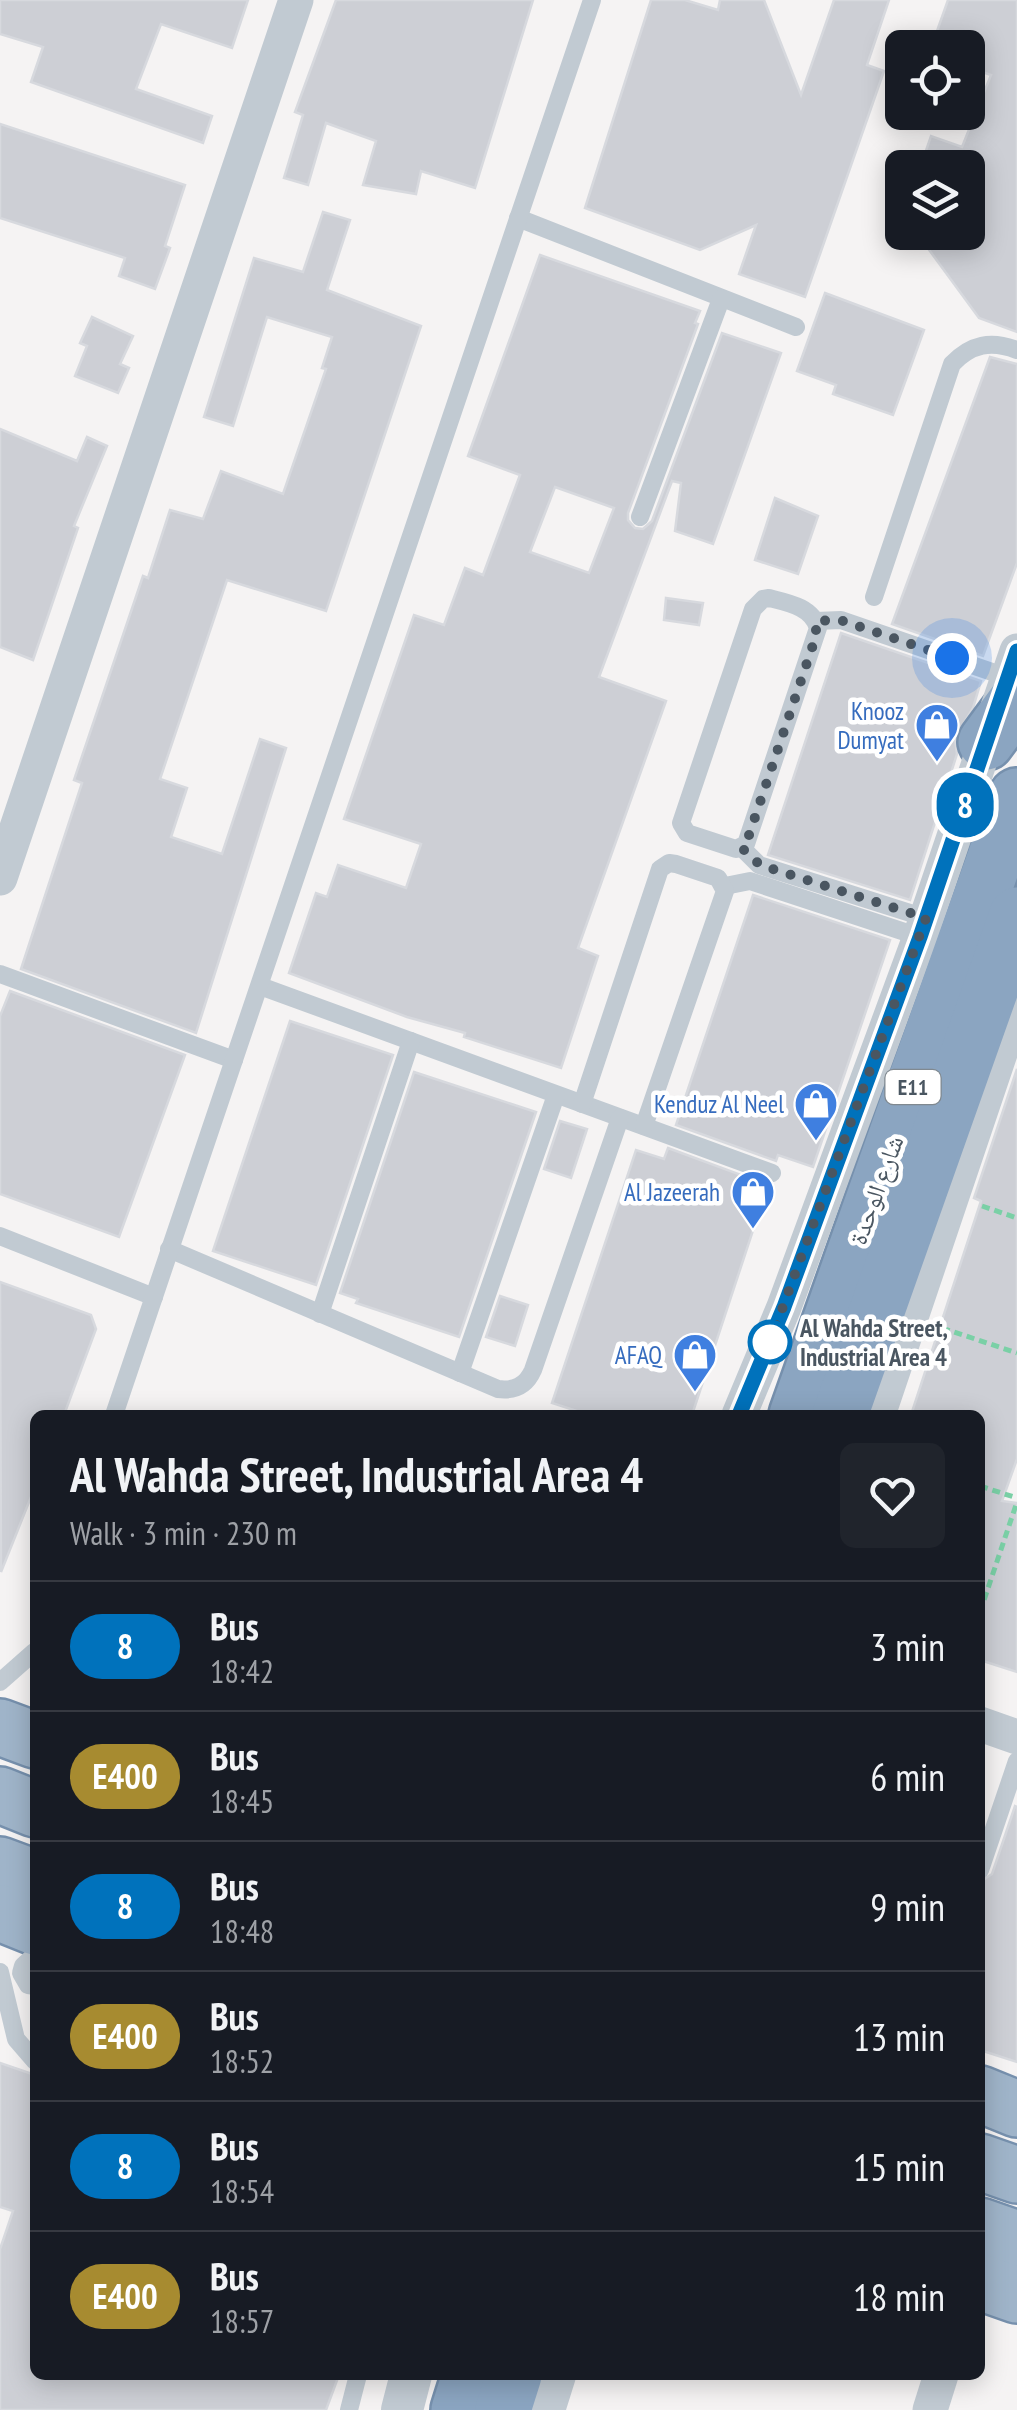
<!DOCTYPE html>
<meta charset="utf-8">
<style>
body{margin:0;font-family:"PT Sans Narrow","Noto Naskh Arabic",sans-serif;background:#20242c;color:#f1f3f6;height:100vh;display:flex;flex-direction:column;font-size:38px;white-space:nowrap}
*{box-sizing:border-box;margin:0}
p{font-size:32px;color:#9ea1a6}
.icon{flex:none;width:55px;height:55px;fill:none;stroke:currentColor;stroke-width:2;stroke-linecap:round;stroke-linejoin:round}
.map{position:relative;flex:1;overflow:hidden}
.details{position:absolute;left:30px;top:1410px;width:955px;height:970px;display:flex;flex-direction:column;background:#171b24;border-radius:15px;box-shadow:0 5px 25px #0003}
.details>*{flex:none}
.badge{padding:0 20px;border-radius:32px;font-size:35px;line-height:65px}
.controls{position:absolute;left:885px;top:30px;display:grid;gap:20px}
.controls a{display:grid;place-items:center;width:100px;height:100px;border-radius:15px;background:#171b24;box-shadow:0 5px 25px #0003;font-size:50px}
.you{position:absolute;width:50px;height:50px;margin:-25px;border:8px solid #fff;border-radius:50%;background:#1a73e8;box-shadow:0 0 0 15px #1a73e833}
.map>.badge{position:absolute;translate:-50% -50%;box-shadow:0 0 0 5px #fff}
.round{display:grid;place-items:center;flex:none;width:105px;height:105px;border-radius:15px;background:#20242c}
.head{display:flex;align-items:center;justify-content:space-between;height:170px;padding:0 40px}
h1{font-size:48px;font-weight:800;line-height:75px}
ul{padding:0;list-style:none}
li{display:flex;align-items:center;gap:30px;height:130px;padding:0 40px;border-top:2px solid #363941}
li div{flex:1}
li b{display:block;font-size:38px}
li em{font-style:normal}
li .badge{min-width:110px;font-weight:700;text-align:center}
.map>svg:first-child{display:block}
.building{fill:#cdcfd5;stroke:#d7d9de;stroke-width:2.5;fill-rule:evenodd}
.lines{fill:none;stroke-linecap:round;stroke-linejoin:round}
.trunk-casing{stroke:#7690ad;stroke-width:60}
.motorway-casing{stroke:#7690ad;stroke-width:60}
.path{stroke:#7ad0a6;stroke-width:5;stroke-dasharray:8 5;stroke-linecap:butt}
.service{stroke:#c1cad2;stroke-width:18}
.minor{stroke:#c1cad2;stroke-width:35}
.tertiary{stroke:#c1cad2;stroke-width:42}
.trunk{stroke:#9fb4c9;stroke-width:55}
.motorway{stroke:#8ba5c1;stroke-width:55}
.line-casing{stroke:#fff;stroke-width:22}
.line{stroke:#0072bc;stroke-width:15}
.walk{stroke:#4a5661;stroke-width:10;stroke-dasharray:0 18}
.stop-dot{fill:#fff;stroke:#0072bc;stroke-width:5}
.labels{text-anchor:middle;stroke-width:9;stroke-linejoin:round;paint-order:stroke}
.shield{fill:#fff;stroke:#808990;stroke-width:2.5}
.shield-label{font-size:22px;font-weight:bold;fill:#4a5661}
.shop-label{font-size:25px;fill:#366cbe;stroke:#fff;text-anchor:end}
.street-label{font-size:25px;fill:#4a5661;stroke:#fff}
.stop-label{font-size:25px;font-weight:bold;fill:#4a5661;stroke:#fff;text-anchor:start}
</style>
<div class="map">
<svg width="1017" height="2410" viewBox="0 0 1017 2410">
<rect width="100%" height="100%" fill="#f5f3f3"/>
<g class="building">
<polygon points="0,0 248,0 232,48 161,24 136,89 212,116 203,143 31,82 43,47 0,34"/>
<polygon points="336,0 533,0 475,188 421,171 416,194 363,185 376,141 326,123 308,185 284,178 303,115 295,112"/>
<polygon points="651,0 685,0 718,10 720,0 764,0 801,95 834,0 889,0 867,65 884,71 805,297 739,274 756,225 700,250 585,208"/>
<polygon points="948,0 1017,0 1017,332 979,318 916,232 968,232 968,168 920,168 931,136 962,147 991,75 968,67 968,48 931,48"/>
<polygon points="0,124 185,185 165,246 170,248 155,289 119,276 125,258 0,218"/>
<polygon points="323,212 350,220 327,290 421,326 326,611 227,580 160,779 187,788 171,837 222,854 260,739 286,748 196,1033 21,969 82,783 74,780 143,576 148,578 170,510 203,519 221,471 283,494 326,369 322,368 332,337 267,317 233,426 204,417 254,258 303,272"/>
<path d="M540,255L700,311L695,323L698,324L628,513V520L635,528L643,529L652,521L722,333L781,353L713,544L675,531L681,483L672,481L599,677L666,701L578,948L598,956L561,1068L464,1037L465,1033L407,1017L289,973L316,893L327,897L338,865L406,888L421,844L344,819L414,615L444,625L465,568L483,575L520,475L468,456ZM555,487L614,508L589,573L530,552Z"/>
<polygon points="825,293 924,330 893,415 833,394 836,385 797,371"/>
<polygon points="92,317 133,336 120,364 129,368 118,393 75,376 87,346 80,343"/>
<polygon points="990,357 1017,364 1017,563 983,656 892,624"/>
<polygon points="0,429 77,461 87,437 107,446 74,526 78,528 33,660 0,647"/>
<polygon points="775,498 818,516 798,574 755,560"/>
<polygon points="666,598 703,603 699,625 664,620"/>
<polygon points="841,633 981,681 973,708 955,738 957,754 910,900 768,855"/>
<polygon points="753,895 890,940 813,1167 778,1155 776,1161 676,1125"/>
<polygon points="10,991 185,1055 119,1237 0,1194 0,1016"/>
<polygon points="290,1021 393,1055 316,1285 213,1251"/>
<polygon points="1017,1069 1017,1459 1002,1501 1017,1503 1017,1672 980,1660 980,1415 911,1415 981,1201 974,1198"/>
<polygon points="414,1072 536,1112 459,1337 356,1303 358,1299 340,1293"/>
<polygon points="560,1121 587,1129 571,1178 544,1169"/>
<polygon points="668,1148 768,1185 692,1415 589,1415 552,1403 636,1150 664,1159"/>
<polygon points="0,1282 91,1315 96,1329 64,1415 35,1415 35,1487 1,1572"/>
<polygon points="500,1296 528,1305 515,1346 486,1337"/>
<polygon points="1015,1806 1017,1807 1017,2062 980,2050 980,1882 992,1874"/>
<polygon points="0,2063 35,2075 35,2375 339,2375 326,2410 0,2410 0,2249 13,2211 0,2207"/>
</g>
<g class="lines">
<defs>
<g id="trunk">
<polyline points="0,1727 35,1740"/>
<polyline points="0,1795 35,1809"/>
<polyline points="0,1865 35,1878"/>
<polyline points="0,1913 35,1927"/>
<polyline points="980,2094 1017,2109"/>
<polyline points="980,2162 1017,2175"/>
<polyline points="980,2226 1017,2239"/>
<polyline points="980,2282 1017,2295"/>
</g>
<g id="motorway">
<polyline points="986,742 1017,700"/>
<polyline points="797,1415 1017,796"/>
<polyline points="840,1415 1017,915"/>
<polyline points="459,2410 470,2375"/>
<polyline points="503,2410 514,2375"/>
</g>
</defs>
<use href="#trunk" class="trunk-casing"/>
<use href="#motorway" class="motorway-casing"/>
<g class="path">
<polyline points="982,1206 1017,1218"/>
<polyline points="942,1328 1017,1353"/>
<polyline points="980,1486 1017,1498"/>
<polyline points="980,1612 1017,1502"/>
</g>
<g class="service">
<polyline points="518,218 796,327"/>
<polyline points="640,517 721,299"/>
<path d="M874,597L952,364C971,344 991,340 1017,350"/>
<path d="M769,598C789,603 812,607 818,628L746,844L736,849L687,833L681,823L753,609L763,599Z"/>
<polyline points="816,621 841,620 995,673 1005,685"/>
<polyline points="742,848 759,865 926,918"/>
<polyline points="725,886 750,881 920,937"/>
<polyline points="0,974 234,1060"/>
<polyline points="260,986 772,1173"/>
<polyline points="582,1104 660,869 669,863 676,864 718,878 725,891 644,1126"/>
<polyline points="0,1236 154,1297"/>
<path d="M169,1249L498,1389C514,1391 526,1386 533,1370L620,1118"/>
<polyline points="320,1314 411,1041"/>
<polyline points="460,1373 556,1095"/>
<polyline points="114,1415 592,0"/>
<polyline points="0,1682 34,1652"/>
<polyline points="980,1870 1017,1761"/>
<polyline points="35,1955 23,1966 21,1973 28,1985 35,1986"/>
<polyline points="0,1972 16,2039 35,2061"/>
<polyline points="349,2410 358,2375"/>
</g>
<g class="minor">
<polyline points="0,878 296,0"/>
<polyline points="739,1415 784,1307 920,937 1017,651"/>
<polyline points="878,1415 1017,1003"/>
<polyline points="980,1724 1017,1737"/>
<polyline points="930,2410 941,2375"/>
</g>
<g class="tertiary">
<polyline points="402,2410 411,2375"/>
<polyline points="544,2410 555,2375"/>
</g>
<use href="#trunk" class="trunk"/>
<use href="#motorway" class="motorway"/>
</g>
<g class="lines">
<defs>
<polyline id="line" points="739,1415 784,1307 920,937 1017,651"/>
</defs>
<use href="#line" class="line-casing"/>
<use href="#line" class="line"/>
<polyline class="walk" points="770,1342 926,918 760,865 742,848 746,844 816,636 816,621 840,620 952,658"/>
</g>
<defs>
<symbol id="shop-pin" viewBox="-11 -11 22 30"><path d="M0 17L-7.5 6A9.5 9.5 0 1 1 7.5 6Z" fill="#3f7fe0" stroke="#fff"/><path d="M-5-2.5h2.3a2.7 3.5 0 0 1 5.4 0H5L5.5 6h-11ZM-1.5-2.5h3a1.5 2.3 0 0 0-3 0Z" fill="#fff"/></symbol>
</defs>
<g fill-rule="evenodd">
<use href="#shop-pin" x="912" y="700" width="50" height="68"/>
<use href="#shop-pin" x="791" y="1079" width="50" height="68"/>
<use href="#shop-pin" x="728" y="1167" width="50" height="68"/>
<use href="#shop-pin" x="670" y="1330" width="50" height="68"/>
</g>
<circle class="stop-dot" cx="770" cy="1342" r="20"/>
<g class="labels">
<rect class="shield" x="885.5" y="1070" width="55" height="34" rx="8"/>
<g class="shield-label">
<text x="913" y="1095">E11</text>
</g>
<g class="shop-label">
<text x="904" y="720">Knooz<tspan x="904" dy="29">Dumyat</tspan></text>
<text x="784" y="1113">Kenduz Al Neel</text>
<text x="720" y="1201">Al Jazeerah</text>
<text x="662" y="1364">AFAQ</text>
</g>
<g class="street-label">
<text transform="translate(876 1190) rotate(-70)" y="9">شارع الوحدة</text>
</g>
<g class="stop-label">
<text x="800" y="1337">Al Wahda Street,<tspan x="800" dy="29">Industrial Area 4</tspan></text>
</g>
</g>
</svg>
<div class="controls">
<a><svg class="icon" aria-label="locate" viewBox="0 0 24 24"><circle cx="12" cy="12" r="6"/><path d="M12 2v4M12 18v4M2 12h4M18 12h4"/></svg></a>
<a><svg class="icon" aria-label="layers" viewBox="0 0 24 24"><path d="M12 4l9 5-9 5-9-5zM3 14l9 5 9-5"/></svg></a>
</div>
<div class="you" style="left:952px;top:658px"></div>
<b class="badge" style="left:965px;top:805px;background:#0072bc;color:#fff">8</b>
<section class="details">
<div class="head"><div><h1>Al Wahda Street, Industrial Area 4</h1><p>Walk · 3 min · 230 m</p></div><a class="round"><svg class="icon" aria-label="heart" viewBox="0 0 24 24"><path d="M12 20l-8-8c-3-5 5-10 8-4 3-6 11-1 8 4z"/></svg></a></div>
<ul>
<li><span class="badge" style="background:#0072bc;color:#fff">8</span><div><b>Bus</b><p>18:42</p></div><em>3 min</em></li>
<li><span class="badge" style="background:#a78b30;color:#fff">E400</span><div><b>Bus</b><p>18:45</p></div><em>6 min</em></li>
<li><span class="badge" style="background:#0072bc;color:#fff">8</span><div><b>Bus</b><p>18:48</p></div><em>9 min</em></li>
<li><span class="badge" style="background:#a78b30;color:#fff">E400</span><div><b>Bus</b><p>18:52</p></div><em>13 min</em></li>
<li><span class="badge" style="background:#0072bc;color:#fff">8</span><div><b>Bus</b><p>18:54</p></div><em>15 min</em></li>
<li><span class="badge" style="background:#a78b30;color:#fff">E400</span><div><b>Bus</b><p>18:57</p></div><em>18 min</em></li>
</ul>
</section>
</div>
